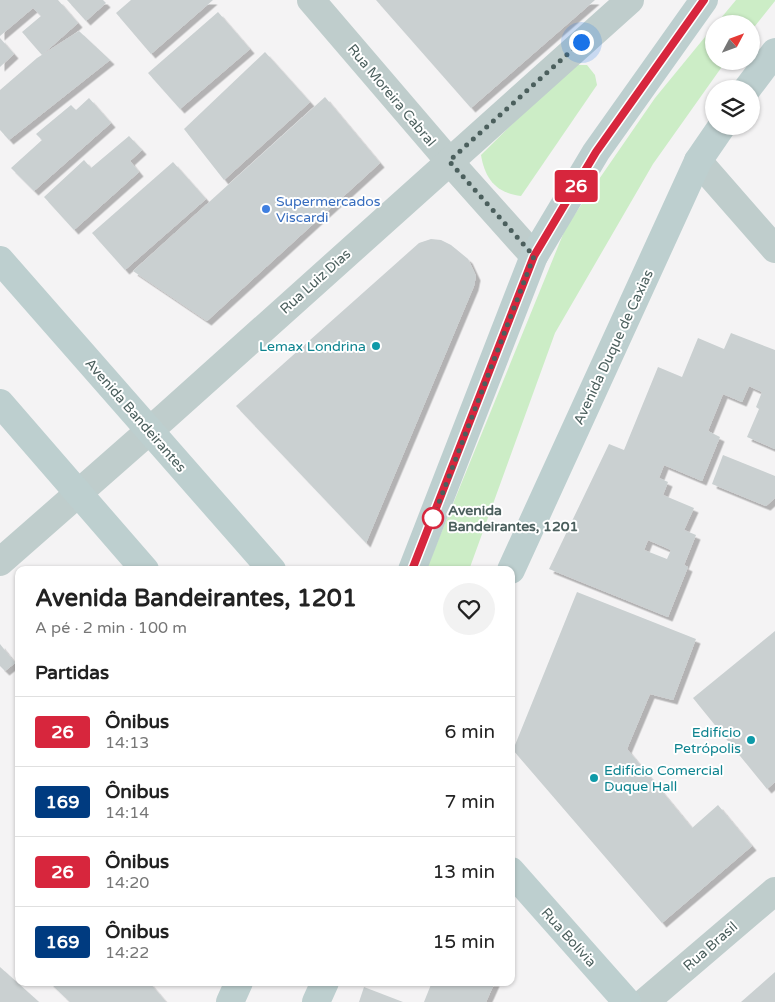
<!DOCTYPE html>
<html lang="pt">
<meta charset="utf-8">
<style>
body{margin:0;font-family:"Varela Round",sans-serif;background:#f2f2f2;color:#222;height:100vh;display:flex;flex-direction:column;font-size:19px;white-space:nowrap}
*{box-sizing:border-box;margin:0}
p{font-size:16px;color:#767676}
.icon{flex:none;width:28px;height:28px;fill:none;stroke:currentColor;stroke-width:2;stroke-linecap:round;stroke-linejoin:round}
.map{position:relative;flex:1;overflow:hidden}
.drawer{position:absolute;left:15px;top:566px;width:500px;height:420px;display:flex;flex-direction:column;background:#fff;border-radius:10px;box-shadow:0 1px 4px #0004}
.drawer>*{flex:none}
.badge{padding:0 10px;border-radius:4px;font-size:18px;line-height:32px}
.needle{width:32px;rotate:49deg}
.tools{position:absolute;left:705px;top:15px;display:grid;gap:10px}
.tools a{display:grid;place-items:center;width:55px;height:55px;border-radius:50%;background:#fff;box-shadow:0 1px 4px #0004;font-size:25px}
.you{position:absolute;width:25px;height:25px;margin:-12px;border:4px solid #fff;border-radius:50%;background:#1a73e8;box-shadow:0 0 0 8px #1a73e833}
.map>.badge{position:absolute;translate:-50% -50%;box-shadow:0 0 0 2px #fff}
h2{padding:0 20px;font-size:19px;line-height:45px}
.round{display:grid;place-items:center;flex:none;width:52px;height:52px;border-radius:26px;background:#f2f2f2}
.head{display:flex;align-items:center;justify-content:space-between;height:85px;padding:0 20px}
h1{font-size:24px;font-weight:700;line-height:38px}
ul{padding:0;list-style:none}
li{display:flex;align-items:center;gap:15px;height:70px;padding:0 20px;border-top:1px solid #e0e0e0}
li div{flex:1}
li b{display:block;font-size:19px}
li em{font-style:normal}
li .badge{min-width:55px;font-weight:700;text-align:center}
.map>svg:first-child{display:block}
.green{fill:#ccedc6}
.building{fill:#cad0d1;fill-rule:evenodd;filter:url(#shadow)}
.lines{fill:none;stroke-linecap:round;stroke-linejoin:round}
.street{stroke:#bfcdcc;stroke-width:28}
.secondary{stroke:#bdcfcf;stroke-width:28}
.line-casing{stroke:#fff;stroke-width:11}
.line{stroke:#d7263d;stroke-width:8}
.walk{stroke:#4b5f5d;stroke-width:5;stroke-dasharray:0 9}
.shop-dot{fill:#3f7fe0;stroke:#fff;stroke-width:2}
.culture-dot{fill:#0f9aa8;stroke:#fff;stroke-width:2}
.stop-dot{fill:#fff;stroke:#d7263d;stroke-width:2.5}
.labels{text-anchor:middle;stroke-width:4;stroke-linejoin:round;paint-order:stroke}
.street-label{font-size:14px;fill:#4b5f5d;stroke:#fff}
.shop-label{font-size:14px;fill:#366cbe;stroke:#fff;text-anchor:start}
.culture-label{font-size:14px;fill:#0d838f;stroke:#fff;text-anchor:end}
.stop-label{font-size:14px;font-weight:bold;fill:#4b5f5d;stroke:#fff;text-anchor:start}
</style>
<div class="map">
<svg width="775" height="1002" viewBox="0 0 775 1002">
<defs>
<filter id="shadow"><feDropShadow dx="4.5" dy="4.5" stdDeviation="0" flood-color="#0004"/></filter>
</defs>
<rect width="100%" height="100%" fill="#f4f3f4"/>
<g class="green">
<polygon points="736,0 775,0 775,1 751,31 751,24 716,24"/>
<polygon points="714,26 714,61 726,61 653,164 555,333 469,570 426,570 566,227 655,98"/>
<path d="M572,65H587L595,75L597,85L521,196C496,193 485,179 481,155Z"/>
</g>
<g class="building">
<polygon points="0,0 58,0 78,23 42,55 22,32 41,16 33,8 0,36"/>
<polygon points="67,0 103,0 106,3 86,21"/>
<polygon points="131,0 213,0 151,54 116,13"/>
<polygon points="376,0 595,0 471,108"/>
<polygon points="218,12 250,49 180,109 148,73"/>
<polygon points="79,31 110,60 9,140 0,130 0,90 37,58"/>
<polygon points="0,38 14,54 0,67"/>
<polygon points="265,52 310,102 224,180 184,129"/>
<polygon points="325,97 380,163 207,321 133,271"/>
<polygon points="89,98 111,123 34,191 11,168 42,140 36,134 71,105 76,110"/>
<polygon points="129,136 142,150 130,161 139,172 74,230 44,197 84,160 91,168"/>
<polygon points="173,162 206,199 125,270 92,233"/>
<polygon points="431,239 441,240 451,245 468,259 476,276 474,286 366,543 236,406 419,243"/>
<path d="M731,333L775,350V449L747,437L759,409L756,407L762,392L749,386L742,402L723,394L708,431L720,437L702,481L664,465L659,478L668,482L663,495L694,508L684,530L696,535L684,565L688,567L668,617L549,569L609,444L624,450L658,367L682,377L698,338L724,349ZM648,540L671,550L667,559L644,550Z"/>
<polygon points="723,455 775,476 775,498 766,506 712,484"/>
<polygon points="577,592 696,639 673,700 650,694 627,749 692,828 718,805 752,846 662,923 513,750"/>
<polygon points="775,631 775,782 767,789 693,698"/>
<polygon points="0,644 15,663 5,671 0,666"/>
<polygon points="0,967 39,1002 0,1002"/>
<polygon points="775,972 775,1002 741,1002"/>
<polygon points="49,982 149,982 166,1002 70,1002"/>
<polygon points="432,982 495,982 486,1002 424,1002"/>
<polygon points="364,987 403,1002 359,1002"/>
</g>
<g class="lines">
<g class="street">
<polyline points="311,0 449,161 534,256"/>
<polyline points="698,161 775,249"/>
<polyline points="0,562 165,417 630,0"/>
<polyline points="645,1002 775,891"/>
</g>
<g class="secondary">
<polyline points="747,89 775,52"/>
<polyline points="0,260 272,570"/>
<polyline points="0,403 145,570"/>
<polyline points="412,570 534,256 596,152 704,0"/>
<polyline points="511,570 698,161 722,126"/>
<polyline points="511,871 627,1002"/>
<polyline points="230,1002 239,982"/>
<polyline points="316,1002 325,982"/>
</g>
</g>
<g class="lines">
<defs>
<polyline id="line" points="412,570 534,256 596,152 704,0"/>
</defs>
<use href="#line" class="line-casing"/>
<use href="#line" class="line"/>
<polyline class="walk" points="433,518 534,256 449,161 581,42"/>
</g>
<circle class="shop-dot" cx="266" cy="209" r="5"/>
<g class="culture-dot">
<circle cx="376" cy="346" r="5"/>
<circle cx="751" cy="740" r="5"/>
<circle cx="594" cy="778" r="5"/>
</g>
<circle class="stop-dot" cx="433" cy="518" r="10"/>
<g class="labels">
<g class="street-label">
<text transform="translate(392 95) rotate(50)" y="5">Rua Moreira Cabral</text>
<text transform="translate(315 281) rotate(-42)" y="5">Rua Luiz Dias</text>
<text transform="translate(613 347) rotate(-65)" y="5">Avenida Duque de Caxias</text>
<text transform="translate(136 415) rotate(49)" y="5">Avenida Bandeirantes</text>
<text transform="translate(569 937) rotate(48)" y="5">Rua Bolívia</text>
<text transform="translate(710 946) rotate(-41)" y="5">Rua Brasil</text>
</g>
<g class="shop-label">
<text x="276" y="206">Supermercados<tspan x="276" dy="16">Viscardi</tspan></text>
</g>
<g class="culture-label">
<text x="366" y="351">Lemax Londrina</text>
<text x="741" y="737">Edifício<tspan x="741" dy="16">Petrópolis</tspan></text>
<text x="604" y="775" text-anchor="start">Edifício Comercial<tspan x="604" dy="16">Duque Hall</tspan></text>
</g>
<g class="stop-label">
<text x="448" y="515">Avenida<tspan x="448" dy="16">Bandeirantes, 1201</tspan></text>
</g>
</g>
</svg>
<div class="tools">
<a><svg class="needle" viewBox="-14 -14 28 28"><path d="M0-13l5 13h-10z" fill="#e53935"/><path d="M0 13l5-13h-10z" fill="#767676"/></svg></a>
<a><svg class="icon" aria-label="layers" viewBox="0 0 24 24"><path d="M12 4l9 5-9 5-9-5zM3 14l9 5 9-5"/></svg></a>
</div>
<div class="you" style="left:581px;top:42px"></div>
<b class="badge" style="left:576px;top:186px;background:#d7263d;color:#fff">26</b>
<section class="drawer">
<div class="head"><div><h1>Avenida Bandeirantes, 1201</h1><p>A pé · 2 min · 100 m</p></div><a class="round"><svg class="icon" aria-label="heart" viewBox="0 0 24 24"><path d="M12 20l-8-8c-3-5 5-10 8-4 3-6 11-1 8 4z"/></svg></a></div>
<h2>Partidas</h2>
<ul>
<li><span class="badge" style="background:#d7263d;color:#fff">26</span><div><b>Ônibus</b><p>14:13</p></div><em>6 min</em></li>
<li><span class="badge" style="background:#003b80;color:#fff">169</span><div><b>Ônibus</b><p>14:14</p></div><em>7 min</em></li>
<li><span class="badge" style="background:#d7263d;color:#fff">26</span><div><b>Ônibus</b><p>14:20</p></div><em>13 min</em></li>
<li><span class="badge" style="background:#003b80;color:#fff">169</span><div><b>Ônibus</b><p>14:22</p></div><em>15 min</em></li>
</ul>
</section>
</div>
